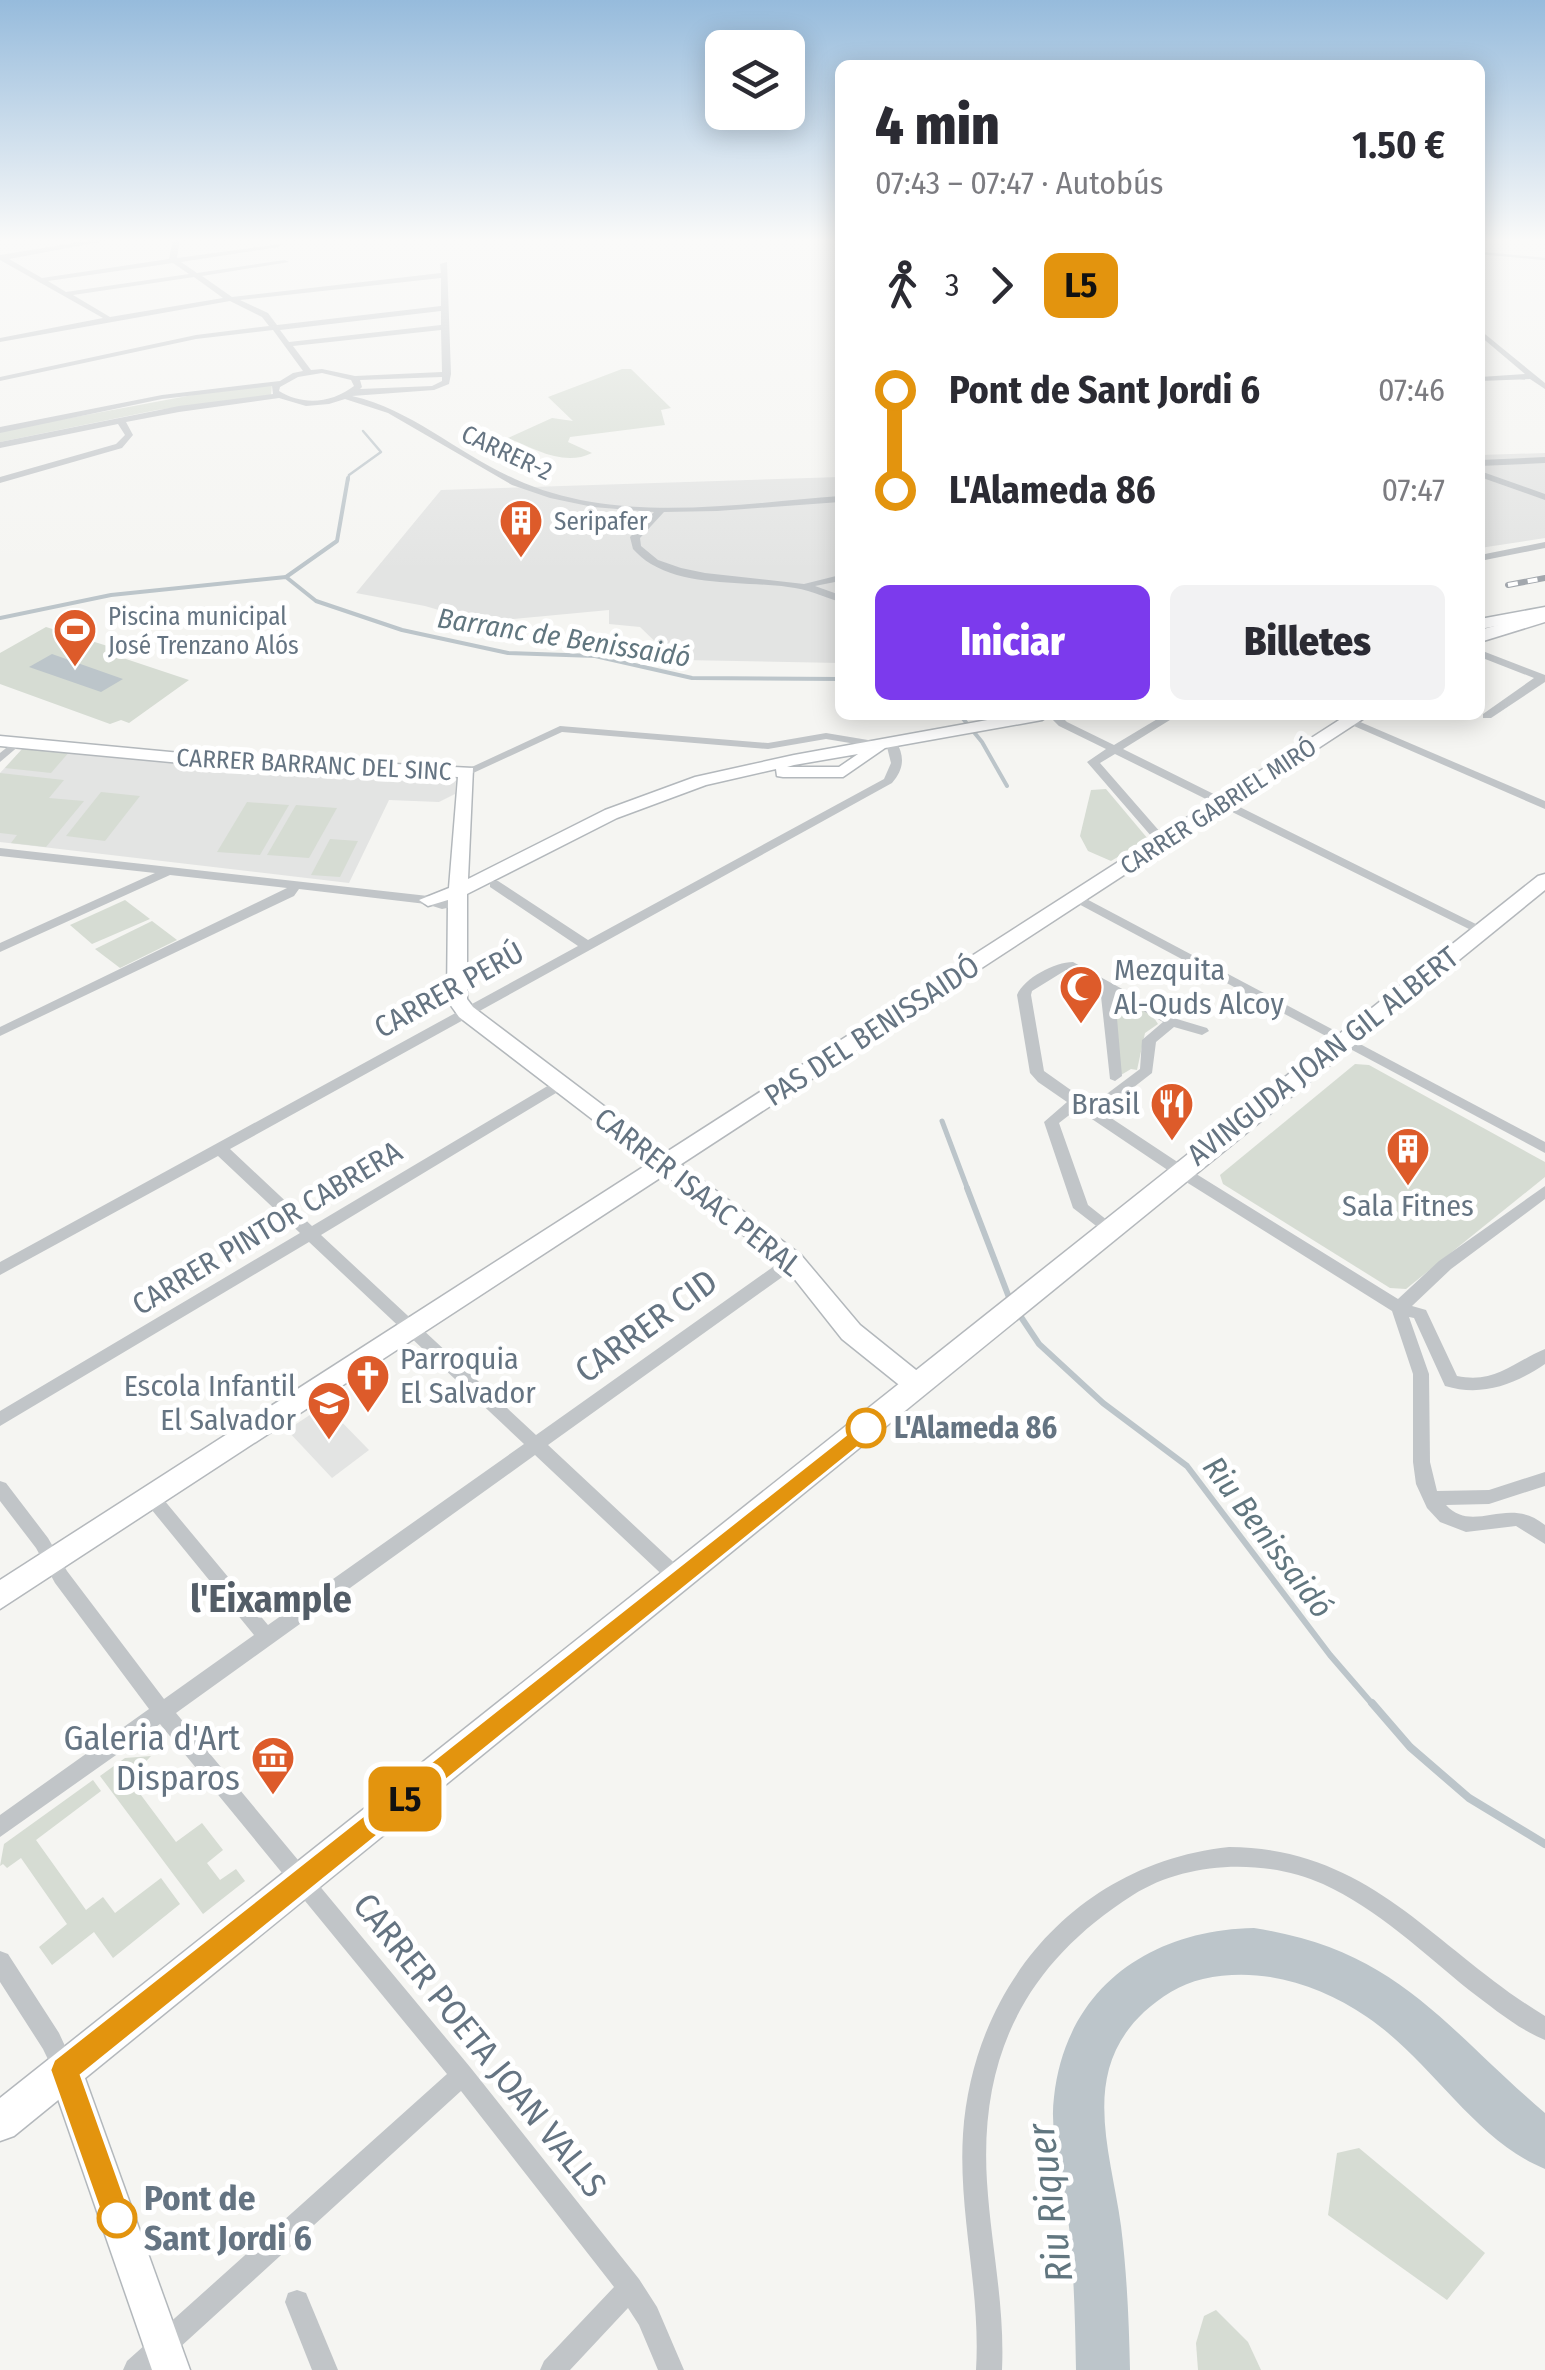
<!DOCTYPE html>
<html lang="es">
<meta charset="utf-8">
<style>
body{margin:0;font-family:"Fira Sans Condensed",sans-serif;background:#f2f2f3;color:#2b2b33;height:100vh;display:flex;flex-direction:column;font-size:38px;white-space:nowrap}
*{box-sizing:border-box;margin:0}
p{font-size:32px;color:#7c7c81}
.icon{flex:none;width:55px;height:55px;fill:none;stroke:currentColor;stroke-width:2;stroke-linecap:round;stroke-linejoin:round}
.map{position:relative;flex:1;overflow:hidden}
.drawer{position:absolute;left:835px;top:60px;width:650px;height:660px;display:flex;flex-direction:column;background:#fff;border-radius:15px;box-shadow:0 5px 25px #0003}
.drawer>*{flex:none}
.badge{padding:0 20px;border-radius:15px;font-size:35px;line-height:65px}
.controls{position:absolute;left:705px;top:30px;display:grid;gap:20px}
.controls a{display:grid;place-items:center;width:100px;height:100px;border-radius:15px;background:#fff;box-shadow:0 5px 25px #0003;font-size:50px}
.map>.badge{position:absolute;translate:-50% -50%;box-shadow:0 0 0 5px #fff}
.legs{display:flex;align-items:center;gap:15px;height:110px;padding:0 40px;font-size:32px}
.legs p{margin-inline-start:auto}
.overview{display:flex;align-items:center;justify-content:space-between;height:170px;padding:0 40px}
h1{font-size:55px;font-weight:800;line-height:75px}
.cta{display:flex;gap:20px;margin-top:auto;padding:20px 40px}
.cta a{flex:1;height:115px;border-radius:15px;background:#7c3aed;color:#fff;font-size:40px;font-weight:800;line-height:115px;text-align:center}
.cta a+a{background:#f2f2f3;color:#2b2b33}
ul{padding:0 40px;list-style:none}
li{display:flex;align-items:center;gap:35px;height:100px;font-size:38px}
li i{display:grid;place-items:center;width:15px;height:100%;margin:0 12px;background:currentColor}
li i::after{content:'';width:25px;height:25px;margin:-12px;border:8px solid;border-radius:50%;background:#fff}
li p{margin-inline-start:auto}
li:first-child i{background:linear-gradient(#0000 50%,currentColor 0)}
li:last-child i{background:linear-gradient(currentColor 50%,#0000 0)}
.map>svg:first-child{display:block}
.built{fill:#e3e4e3}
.green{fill:#d6dcd3}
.water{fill:#bcc5ca}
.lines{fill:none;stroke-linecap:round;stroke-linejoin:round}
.stream-far4{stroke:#bcc5ca;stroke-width:2.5}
.stream-far3{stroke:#bcc5ca;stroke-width:4}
.stream-far2{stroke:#bcc5ca;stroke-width:5}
.stream-far1{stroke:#bcc5ca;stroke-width:6}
.stream{stroke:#bcc5ca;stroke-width:8}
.river{fill:#bcc5ca;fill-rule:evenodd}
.secondary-casing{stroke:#b3b8bc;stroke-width:3}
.primary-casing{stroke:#b4b8bc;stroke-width:3}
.street{fill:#c1c5c8;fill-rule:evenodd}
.secondary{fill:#fff;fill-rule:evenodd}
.primary{fill:#fff;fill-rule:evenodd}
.rail-casing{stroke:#a2a7ad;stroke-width:6}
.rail{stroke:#fff;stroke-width:4;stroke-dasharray:10;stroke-linecap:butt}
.line-1{fill:#e3940e;stroke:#fff;stroke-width:2.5}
.stop-1-dot{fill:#fff;stroke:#e3940e;stroke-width:5}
.labels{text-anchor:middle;stroke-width:10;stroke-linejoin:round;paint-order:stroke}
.far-street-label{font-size:25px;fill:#657482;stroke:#fff}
.far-poi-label{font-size:25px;fill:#657482;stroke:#fff;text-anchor:start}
.far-water-label{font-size:28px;font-style:italic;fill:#61767f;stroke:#fff}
.poi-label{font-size:30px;fill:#657482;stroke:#fff;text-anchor:start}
.street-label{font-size:30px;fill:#657482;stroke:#fff}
.stop-label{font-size:30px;font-weight:bold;fill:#657482;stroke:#fff;text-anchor:start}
.water-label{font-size:32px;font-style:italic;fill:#61767f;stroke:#fff}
.near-street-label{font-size:35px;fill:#657482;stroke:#fff}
.near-poi-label{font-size:35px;fill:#657482;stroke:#fff;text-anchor:end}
.near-stop-label{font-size:35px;font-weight:bold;fill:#657482;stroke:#fff;text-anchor:start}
.near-neighbourhood-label{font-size:38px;font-weight:bold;fill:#535d67;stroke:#fff}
.near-water-label{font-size:38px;font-style:italic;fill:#61767f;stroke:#fff}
</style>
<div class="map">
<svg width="1545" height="2370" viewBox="0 0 1545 2370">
<rect width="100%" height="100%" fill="#f5f5f2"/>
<g class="built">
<polygon points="1545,453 1545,538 1480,548 1480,455"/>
<polygon points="840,477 840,663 682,660 672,658 640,627 609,624 609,610 480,622 425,606 356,593 441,490"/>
<polygon points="24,747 202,764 450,777 456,781 455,794 439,802 389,800 349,883 0,842 0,773"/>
<polygon points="325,1405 369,1450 332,1478 287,1430"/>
</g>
<g class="green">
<path d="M622,369H631L671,408L661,410L665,425L570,437L568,442L592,453C564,467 535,449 508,438L552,418L573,421L548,397Z"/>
<polygon points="272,384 271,395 157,410 0,442 0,431 214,391"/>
<polygon points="46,627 114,648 110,651 114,655 189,680 129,723 121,720 110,724 0,684 0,653"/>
<polygon points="24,747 70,751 51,773 5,768"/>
<polygon points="0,773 64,780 49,798 84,801 46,847 11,843 17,835 0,833"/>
<polygon points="1106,789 1148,839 1111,861 1088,851 1080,836 1091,790"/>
<polygon points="101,792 140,796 105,841 66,836"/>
<polygon points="247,802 289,805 260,855 217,852"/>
<polygon points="296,805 337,808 309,858 267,855"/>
<polygon points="330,839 358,841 340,877 311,875"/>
<polygon points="125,900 150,919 92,944 70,925"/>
<polygon points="152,921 177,940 120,968 95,949"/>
<path d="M1114,1000C1129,1001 1151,1011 1158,1024L1145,1033L1137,1070L1131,1069L1121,1075Z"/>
<polygon points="1355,1064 1369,1065 1545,1162 1545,1177 1406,1289 1390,1288 1223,1184 1220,1175"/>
<polygon points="151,1756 129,1779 176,1842 202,1823 223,1850 207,1863 220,1880 236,1869 245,1881 203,1914 100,1776 125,1758"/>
<polygon points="93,1780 101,1791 36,1840 86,1910 103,1897 115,1913 161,1878 180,1904 113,1958 94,1932 52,1965 39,1947 67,1924 21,1858 7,1868 3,1864 0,1866 4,1844"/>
<polygon points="1359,2148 1485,2253 1447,2300 1328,2215 1337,2153"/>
<polygon points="1216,2310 1248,2342 1261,2370 1198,2370 1196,2343 1204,2316"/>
</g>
<polygon class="water" points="52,654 123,679 101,692 29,667"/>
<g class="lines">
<g class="stream-far4">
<polyline points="1480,253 1545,259"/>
<polyline points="348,481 349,475 381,452 363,431"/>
</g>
<g class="stream-far3">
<polyline points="286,577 337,541 348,478"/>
<polyline points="0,618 111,595 286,577 316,601 402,630 508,653 595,656 692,678 840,679"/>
<polyline points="960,715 982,742 1007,786"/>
</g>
<polyline class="stream-far2" points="942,1121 968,1190"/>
<g class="stream-far1">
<polyline points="967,1188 1010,1300"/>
<polyline points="1019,1314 1039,1344 1103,1403 1187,1466 1330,1655 1374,1706"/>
</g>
<polyline class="stream" points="1372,1703 1410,1747 1469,1798 1545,1844"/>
<path class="river" d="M1254,1928C1398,1950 1443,2026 1545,2113V2169C1474,2140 1431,2060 1367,2017C1319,1984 1260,1966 1203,1979C1180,1984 1161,1997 1144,2012C1079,2073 1111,2151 1121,2226C1127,2274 1129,2322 1130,2370H1076C1075,2317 1074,2263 1067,2210C1063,2173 1049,2135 1054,2097C1066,1988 1150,1930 1254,1928Z"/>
<defs>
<g id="secondary">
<polygon points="1545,607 1545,617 1480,629 1480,619"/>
<path d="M1015,715H1050L1042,720L885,748L843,777H783L777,776L776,769L706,785L617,818L467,894V999L473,1007L801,1255L860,1325L926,1378L930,1385L926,1392L917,1395L908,1392L842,1339L785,1267L459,1017L447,1000L448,900L428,906L419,900L449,888L458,777L181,763L0,746V736L181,753L473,768L468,879L605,810L695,777L794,755ZM858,754L839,767H787L794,765Z"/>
<polygon points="65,2053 77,2058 82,2070 190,2370 152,2370 48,2070 53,2058"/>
</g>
<g id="primary">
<polygon points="1545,612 1545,622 1480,642 1480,630"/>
<polygon points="1347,715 1369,715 0,1609 0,1580"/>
<polygon points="1545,874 1545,890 14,2136 0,2141 0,2098 1538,876"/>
</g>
</defs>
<use href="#secondary" class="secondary-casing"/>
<use href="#primary" class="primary-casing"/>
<g class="street">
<path d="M98,239H115L9,259L42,278L169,259L173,239H180L177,258L281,244L279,247L181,262L197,273L285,260L289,262L202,276L232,297L441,273L440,264L447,262L451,374L449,384L434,390L352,396C413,410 458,454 515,479C615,525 734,504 840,496V502L717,511L664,512L640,538L641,546L658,560L681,568L705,573L804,584L840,575V581L815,586L840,595V602C822,596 807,589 788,587C744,581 690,587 651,564C644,560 638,554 633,549L630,537L654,512L593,507L550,498L512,485L388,413L345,399L329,404L306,406L279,398L179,412L126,422L133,435L122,448L0,483V477L116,444L125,435L118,424L0,448V442L179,406L273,394L272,386L162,399L0,433V427L162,395L280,381L293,373L303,371L273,330L196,339L0,381V377L196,335L269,326L262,317L230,301L0,342V338L103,318L0,260V255ZM173,263L189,274L66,292L48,281ZM194,277L223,298L110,317L73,295ZM441,278V306L277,325L268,313L240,300ZM441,311V325L289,342L280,330ZM441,330L442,372L355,376L322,369L311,370L293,346ZM322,373L351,380L354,386C332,403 303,406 279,391L280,387L298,377ZM442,377V381L432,386L360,389L362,387L360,380Z"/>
<polygon points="1480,330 1545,383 1545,389 1530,379 1480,381 1480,377 1525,374 1480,336"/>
<polygon points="1545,457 1545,463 1480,466 1480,460"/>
<polygon points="1480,471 1545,494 1545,500 1480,477"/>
<polygon points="1545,542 1545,548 1480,561 1480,555"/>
<polygon points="1480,650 1545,675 1545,682 1491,718 1483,718 1483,714 1534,678 1480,657"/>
<polygon points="1048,715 1060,715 1067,722 1114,745 1164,715 1178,715 1123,749 1488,930 1487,933 1477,933 1115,754 1100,763 1168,841 1166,844 1158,844 1087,762 1106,749 1059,726"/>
<polygon points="1351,718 1545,801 1545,809 1347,723 1345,721"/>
<polygon points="560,726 768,743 826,733 880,742 886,745 880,748 826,739 768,749 562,732 471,774 467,775 461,772"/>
<polygon points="16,740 20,741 20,745 0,762 0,753"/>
<path d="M892,740L896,741C905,757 904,769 892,783L230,1149L312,1226L556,1081H566L568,1084L566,1087L321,1235L536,1435L787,1257H799L801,1261L799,1265L548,1445L684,1572L687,1578L684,1584L678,1586L672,1584L535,1455L176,1713L470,2067L639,2279L657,2307L684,2370H658L639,2325L628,2308L570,2370H540L544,2361L614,2287L461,2091L155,2370H123L127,2361L447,2074L160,1724L0,1837V1815L149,1709L55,1583L36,1548L0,1501V1481L6,1483L48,1538L67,1571L164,1699L254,1635L147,1504L144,1499L147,1494L153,1492L159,1494L268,1625L524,1444L309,1242L0,1426V1411L300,1233L218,1156L0,1275V1262L578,946L490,887V881H498L588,940L884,779L891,763L886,743Z"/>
<polygon points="0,848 428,896 443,901 457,898 463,902 461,905 442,909 426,904 299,889 294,896 0,1036 0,1027 287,888 170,875 0,952 0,943 155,873 0,856"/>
<polygon points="1077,894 1545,1142 1545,1153 1073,901 1073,895"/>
<path d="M1073,962L1177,1019L1207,1028L1209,1031L1202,1035L1174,1027L1156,1042L1152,1073L1102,1112L1185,1167L1398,1299L1439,1261L1545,1186V1199L1451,1269L1412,1306L1426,1310L1457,1376C1496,1384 1513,1362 1545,1349V1364C1514,1385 1482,1397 1445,1386L1414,1318L1409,1317L1429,1374L1430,1462L1437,1491L1489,1490L1545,1472V1486L1489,1504L1446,1505C1474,1535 1507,1494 1545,1525V1544L1516,1526L1466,1532L1440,1522L1427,1508L1416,1484L1413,1462V1374L1392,1311L1175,1175L1077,1109L1059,1123L1088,1205L1117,1228L1109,1234L1104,1232L1073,1208L1044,1122L1067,1102L1038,1082L1030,1073L1017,995C1024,978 1055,962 1073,962ZM1066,970H1070L1100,987L1110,1079L1115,1081L1122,1076L1115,995L1163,1022L1142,1040L1140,1069L1092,1105L1044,1071L1031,995L1032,991Z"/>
<path d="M1229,1847C1372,1848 1434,1949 1545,2016V2040C1518,2029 1493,2008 1469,1990C1423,1953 1378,1909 1323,1884C1265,1858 1186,1861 1133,1895C1026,1963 979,2055 987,2182C991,2245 1005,2306 1002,2370H976C981,2291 958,2213 963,2134C973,1985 1078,1863 1229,1847Z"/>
<polygon points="0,1951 8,1954 59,2033 76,2070 73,2078 65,2081 57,2078 43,2049 0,1982"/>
<polygon points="297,2290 306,2293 338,2370 312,2370 285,2302 288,2293"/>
</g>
<use href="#secondary" class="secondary"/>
<use href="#primary" class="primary"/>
<defs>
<polyline id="rail" points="1508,585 1545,578"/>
</defs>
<use href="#rail" class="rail-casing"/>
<use href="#rail" class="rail"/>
</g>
<linearGradient id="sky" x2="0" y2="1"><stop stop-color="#96bbdc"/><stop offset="0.42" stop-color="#fafaf9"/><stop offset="1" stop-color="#fafaf9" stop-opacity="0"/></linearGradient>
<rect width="1545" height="571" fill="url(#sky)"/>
<polygon class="line-1" points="866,1419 877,1428 874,1434 81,2075 132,2218 128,2228 117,2233 106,2228 50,2070 54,2060"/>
<defs>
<symbol id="building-pin" viewBox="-11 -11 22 30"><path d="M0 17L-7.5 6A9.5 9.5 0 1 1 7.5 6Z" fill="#dd5b2a" stroke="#fff"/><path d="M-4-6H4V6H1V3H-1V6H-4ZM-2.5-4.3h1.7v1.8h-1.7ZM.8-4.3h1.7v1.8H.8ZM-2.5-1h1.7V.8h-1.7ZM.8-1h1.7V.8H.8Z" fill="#fff"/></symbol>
<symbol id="stadium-pin" viewBox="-11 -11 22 30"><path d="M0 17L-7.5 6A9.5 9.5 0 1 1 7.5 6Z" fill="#dd5b2a" stroke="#fff"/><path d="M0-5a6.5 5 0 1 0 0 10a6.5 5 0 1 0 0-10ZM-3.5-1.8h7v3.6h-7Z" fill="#fff"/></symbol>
<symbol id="mosque-pin" viewBox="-11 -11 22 30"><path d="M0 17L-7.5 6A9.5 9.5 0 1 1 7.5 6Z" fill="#dd5b2a" stroke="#fff"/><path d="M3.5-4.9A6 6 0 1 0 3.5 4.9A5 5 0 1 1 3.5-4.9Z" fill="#fff"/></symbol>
<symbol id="restaurant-pin" viewBox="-11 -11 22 30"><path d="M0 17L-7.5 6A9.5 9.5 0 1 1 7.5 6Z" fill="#dd5b2a" stroke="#fff"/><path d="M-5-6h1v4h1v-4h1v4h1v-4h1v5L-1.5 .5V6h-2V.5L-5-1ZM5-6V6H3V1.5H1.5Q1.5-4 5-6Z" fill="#fff"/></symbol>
<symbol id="church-pin" viewBox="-11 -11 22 30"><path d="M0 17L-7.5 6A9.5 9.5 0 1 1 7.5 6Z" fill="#dd5b2a" stroke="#fff"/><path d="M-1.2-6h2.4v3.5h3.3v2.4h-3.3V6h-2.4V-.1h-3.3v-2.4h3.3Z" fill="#fff"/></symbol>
<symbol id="school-pin" viewBox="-11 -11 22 30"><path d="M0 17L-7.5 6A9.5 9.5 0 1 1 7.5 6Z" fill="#dd5b2a" stroke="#fff"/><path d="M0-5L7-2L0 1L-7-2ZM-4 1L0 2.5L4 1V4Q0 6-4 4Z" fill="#fff"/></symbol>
<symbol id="museum-pin" viewBox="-11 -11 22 30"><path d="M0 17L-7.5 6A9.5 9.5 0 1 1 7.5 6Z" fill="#dd5b2a" stroke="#fff"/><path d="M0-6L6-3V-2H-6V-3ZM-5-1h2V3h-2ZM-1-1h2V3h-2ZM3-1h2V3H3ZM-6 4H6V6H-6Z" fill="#fff"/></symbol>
</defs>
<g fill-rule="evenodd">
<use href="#building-pin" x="496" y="496" width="50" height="68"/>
<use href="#stadium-pin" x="50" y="605" width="50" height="68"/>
<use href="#mosque-pin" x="1056" y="962" width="50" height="68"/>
<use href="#restaurant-pin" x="1147" y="1079" width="50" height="68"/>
<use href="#building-pin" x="1383" y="1124" width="50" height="68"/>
<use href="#church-pin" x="343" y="1351" width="50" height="68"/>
<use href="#school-pin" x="304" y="1378" width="50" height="68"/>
<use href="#museum-pin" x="248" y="1733" width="50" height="68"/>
</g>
<g class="stop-1-dot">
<circle cx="866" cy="1428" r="18"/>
<circle cx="117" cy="2218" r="18"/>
</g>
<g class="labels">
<g class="far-street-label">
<text transform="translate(507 452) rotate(25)" y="9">CARRER-2</text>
<text transform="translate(314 764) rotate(3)" y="9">CARRER BARRANC DEL SINC</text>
<text transform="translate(1218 806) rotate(-33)" y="9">CARRER GABRIEL MIRÓ</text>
</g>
<g class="far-poi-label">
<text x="554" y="530">Seripafer</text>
<text x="108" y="625">Piscina municipal<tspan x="108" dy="29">José Trenzano Alós</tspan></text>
</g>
<g class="far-water-label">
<text transform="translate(564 637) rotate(9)" y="10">Barranc de Benissaidó</text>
</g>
<g class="poi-label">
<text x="1114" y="980">Mezquita<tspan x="1114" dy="34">Al-Quds Alcoy</tspan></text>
<text x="1140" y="1114" text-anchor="end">Brasil</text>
<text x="1408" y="1216" text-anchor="middle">Sala Fitnes</text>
<text x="400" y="1369">Parroquia<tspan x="400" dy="34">El Salvador</tspan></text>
<text x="296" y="1396" text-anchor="end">Escola Infantil<tspan x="296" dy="34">El Salvador</tspan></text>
</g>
<g class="street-label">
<text transform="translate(449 990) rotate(-29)" y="10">CARRER PERÚ</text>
<text transform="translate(872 1031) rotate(-33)" y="10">PAS DEL BENISSAIDÓ</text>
<text transform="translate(1323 1056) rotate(-38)" y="10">AVINGUDA JOAN GIL ALBERT</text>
<text transform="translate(698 1192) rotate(38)" y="10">CARRER ISAAC PERAL</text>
<text transform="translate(267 1228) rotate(-31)" y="10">CARRER PINTOR CABRERA</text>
</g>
<g class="stop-label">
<text x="894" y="1438">L'Alameda 86</text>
</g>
<g class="water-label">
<text transform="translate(1268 1537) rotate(53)" y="11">Riu Benissaidó</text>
</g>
<g class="near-street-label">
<text transform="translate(646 1326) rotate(-36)" y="12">CARRER CID</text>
<text transform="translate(480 2045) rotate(51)" y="12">CARRER POETA JOAN VALLS</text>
</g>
<g class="near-poi-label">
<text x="240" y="1750">Galeria d'Art<tspan x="240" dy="40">Disparos</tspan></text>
</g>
<g class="near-stop-label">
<text x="144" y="2210">Pont de<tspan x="144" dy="40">Sant Jordi 6</tspan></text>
</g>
<g class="near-neighbourhood-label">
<text x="271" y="1612">l'Eixample</text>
</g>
<g class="near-water-label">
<text transform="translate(1050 2203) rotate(-97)" y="13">Riu Riquer</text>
</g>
</g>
</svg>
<div class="controls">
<a><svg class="icon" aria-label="layers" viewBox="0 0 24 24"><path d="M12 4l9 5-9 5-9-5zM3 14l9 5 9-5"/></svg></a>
</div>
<b class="badge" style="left:405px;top:1799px;background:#e3940e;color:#111">L5</b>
<section class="drawer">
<div class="overview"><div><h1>4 min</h1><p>07:43 – 07:47 · Autobús</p></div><b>1.50 €</b></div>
<div class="legs"><svg class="icon" aria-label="walk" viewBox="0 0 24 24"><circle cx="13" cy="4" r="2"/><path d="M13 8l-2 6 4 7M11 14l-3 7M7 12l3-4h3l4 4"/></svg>3<svg class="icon" aria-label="forward" viewBox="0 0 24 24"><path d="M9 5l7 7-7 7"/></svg><b class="badge" style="background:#e3940e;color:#111">L5</b></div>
<ul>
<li><i style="color:#e3940e"></i><b>Pont de Sant Jordi 6</b><p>07:46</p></li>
<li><i style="color:#e3940e"></i><b>L'Alameda 86</b><p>07:47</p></li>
</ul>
<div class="cta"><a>Iniciar</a><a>Billetes</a></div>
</section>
</div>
